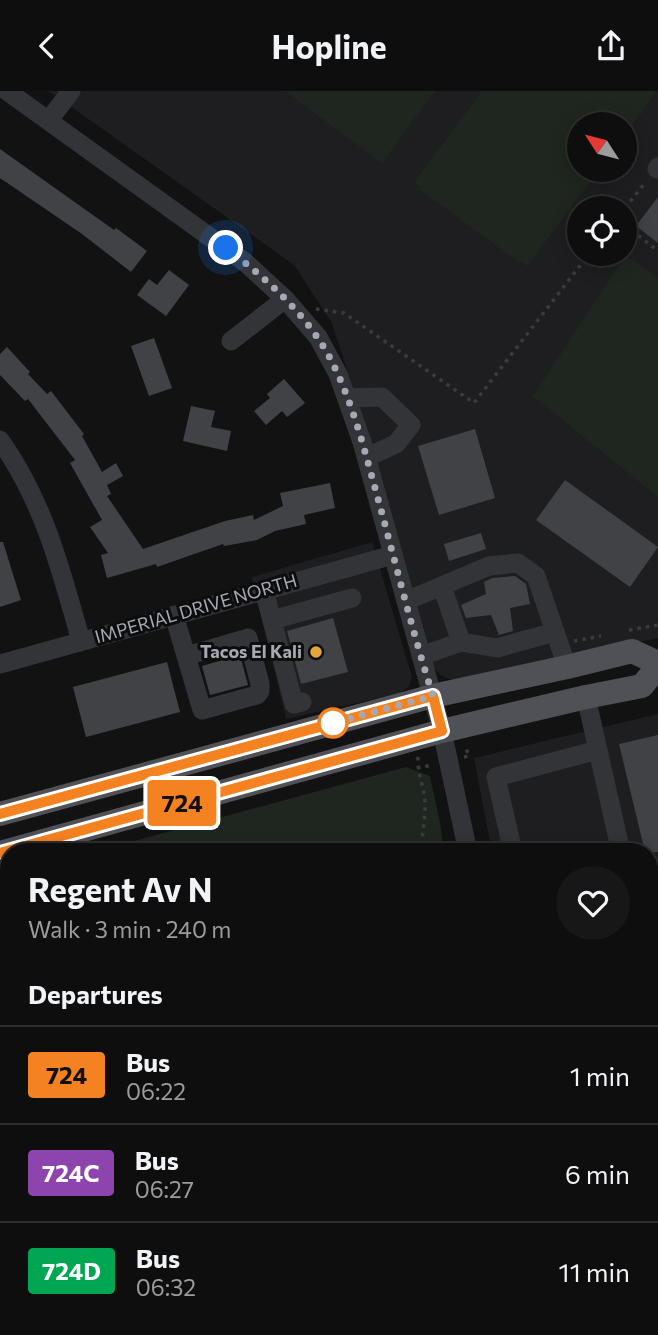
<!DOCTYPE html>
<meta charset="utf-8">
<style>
body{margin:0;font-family:Commissioner,sans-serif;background:#171717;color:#f1f3f6;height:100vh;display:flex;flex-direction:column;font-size:26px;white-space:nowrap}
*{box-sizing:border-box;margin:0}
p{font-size:23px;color:#9b9c9e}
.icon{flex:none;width:38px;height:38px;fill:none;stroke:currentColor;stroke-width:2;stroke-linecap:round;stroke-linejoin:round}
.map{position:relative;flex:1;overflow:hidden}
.drawer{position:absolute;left:0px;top:752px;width:658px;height:492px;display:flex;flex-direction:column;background:#0e0e0e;border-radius:28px 28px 0 0;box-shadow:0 4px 18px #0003,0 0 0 2px #2e2e2e}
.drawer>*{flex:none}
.badge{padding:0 14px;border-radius:5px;font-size:24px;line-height:46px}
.needle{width:46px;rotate:306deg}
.tools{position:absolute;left:567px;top:21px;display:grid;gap:14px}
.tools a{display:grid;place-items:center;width:70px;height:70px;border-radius:50%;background:#0e0e0e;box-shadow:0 4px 18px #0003,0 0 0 2px #2e2e2e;font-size:35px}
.you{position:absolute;width:35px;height:35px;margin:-18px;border:5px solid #fff;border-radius:50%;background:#1a73e8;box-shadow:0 0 0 10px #1a73e833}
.map>.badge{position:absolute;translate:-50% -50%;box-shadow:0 0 0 4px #fff}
h2{padding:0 28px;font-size:26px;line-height:63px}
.round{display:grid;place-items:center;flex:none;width:74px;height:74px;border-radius:37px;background:#171717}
.head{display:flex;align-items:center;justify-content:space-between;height:119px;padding:0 28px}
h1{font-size:33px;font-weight:700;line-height:52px}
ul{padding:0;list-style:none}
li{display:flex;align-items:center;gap:21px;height:98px;padding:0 28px;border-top:2px solid #2e2e2e}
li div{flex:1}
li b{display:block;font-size:26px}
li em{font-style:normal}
li .badge{min-width:77px;font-weight:700;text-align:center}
header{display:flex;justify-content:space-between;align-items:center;height:91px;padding:0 28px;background:#0e0e0e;font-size:32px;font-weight:700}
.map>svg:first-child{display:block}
.built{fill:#1e1e20;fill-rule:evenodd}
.green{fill:#1f261f}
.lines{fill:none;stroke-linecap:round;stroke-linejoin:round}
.stream{stroke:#2c353b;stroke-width:5}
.building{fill:#414246}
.path{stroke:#393b3f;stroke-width:3.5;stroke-dasharray:3.5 5;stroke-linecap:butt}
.minor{stroke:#333438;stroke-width:19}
.major{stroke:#505157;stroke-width:24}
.line-casing{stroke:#fff;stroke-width:16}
.line{stroke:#f58220;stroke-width:10}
.walk{stroke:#a4a9b3;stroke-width:7;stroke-dasharray:0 12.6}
.poi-dot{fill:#e4a53a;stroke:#0d0d0e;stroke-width:2.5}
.stop-dot{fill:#fff;stroke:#f58220;stroke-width:3.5}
.labels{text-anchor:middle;stroke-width:6;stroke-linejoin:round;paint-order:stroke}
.street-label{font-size:18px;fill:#a4a9b3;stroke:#0d0d0e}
.poi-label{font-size:18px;font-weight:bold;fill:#a4a9b3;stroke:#0d0d0e;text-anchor:end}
</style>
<header><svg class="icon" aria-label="back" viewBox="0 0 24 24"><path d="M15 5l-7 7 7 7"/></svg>Hopline<svg class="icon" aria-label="share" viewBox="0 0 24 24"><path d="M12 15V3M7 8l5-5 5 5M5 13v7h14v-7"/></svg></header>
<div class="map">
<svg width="658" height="1244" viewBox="0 0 658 1244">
<rect width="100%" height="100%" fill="#121213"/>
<g class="built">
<path d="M49,0H658V547L453,589L442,585L433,577L367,341L332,232L294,174ZM579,33H625V79H579ZM579,117H625V163H579Z"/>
<polygon points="372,451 412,586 409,595 401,602 286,628 252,486"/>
<polygon points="658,623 658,1138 649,1141 649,761 492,761 474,667"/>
</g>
<g class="green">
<polygon points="285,0 435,0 382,72"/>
<polygon points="482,0 657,0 625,44 625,33 579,33 579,79 599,79 527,175 522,171 520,172 419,98 420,96 414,91"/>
<polygon points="626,164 658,187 658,406 533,305"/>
<polygon points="406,676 430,685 440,732 444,761 94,761"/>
<polygon points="9,784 9,1236 411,1236 410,1244 0,1244 0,787"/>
</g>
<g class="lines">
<g class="stream">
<polyline points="649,1191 658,1188"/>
<polyline points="478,1244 505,1236"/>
</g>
</g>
<g class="building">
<polygon points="0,58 114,139 116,137 147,160 131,181 82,143 0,87"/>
<polygon points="658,106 658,152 636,135"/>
<polygon points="169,179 189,194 166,225 137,204 149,188 157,194"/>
<polygon points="154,247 172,297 149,305 131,255"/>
<polygon points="7,256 30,281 28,283 47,303 51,300 84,343 82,345 102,381 116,372 123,385 107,394 111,403 107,405 143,458 225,430 253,424 254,429 283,415 280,402 330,392 335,417 304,424 306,433 275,440 257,449 224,455 223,453 157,476 156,473 107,487 101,464 108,462 90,436 102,429 70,372 75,369 28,308 25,310 0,284 0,263"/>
<polygon points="284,288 305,312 287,326 282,320 266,334 254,320 270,307 267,303"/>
<polygon points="191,315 215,320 211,336 231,340 227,360 183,350"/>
<polygon points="475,338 495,407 439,424 418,355"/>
<polygon points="565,389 658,456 630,496 536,429"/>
<polygon points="481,442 486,458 449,470 444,453"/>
<polygon points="0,451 3,451 21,509 0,516"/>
<polygon points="515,485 526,493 530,513 510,517 513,540 499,544 491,524 466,527 461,514 486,503 484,491 492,487"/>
<polygon points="333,527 348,581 301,593 287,540"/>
<polygon points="240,564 248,594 210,604 202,575"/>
<polygon points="167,571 180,621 86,646 73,596"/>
<polygon points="658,644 658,761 645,761 619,653"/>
</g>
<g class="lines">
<g class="path">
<polyline points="625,117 645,92"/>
<polyline points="625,134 658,160"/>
<polyline points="316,218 344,222 474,312 589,163"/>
<polyline points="629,539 658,534"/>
<polyline points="574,550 601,545"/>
<path d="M418,666C417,682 424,695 425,711C426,727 421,744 422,761"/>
<polyline points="464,666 469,665 465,654"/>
<polyline points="417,677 433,674"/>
<polyline points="346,1244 396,1238 414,1238"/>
</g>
<g class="minor">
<polyline points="7,0 246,172 285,208 318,246 338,283 362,351 442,640 468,761"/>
<polyline points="49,29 71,0"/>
<polyline points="657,78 658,76"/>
<polyline points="231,250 285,208"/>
<polyline points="347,307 382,306 411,334 396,353 367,366"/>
<path d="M0,349C44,411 61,479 81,550"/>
<polyline points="264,499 294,613 302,611"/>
<polyline points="406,510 489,475 518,472 536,485 567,576"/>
<polyline points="174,524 202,619 257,604 260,600 260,593 248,547 186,565"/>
<polyline points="272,529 352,507"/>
<polyline points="461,551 497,557 555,541"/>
<polyline points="421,565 461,551 442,495"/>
<polyline points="0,573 393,464"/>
<polyline points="586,606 621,761"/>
<polyline points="513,761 496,686 598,659"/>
<polyline points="649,864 658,862"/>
<polyline points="649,1104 658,1101"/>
<polyline points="431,1244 432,1236"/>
</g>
<g class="major">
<polyline points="0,723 433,605 567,576 632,560 658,572"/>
<polyline points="0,762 442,640 586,606 642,595 658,575"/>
</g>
</g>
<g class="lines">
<defs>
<polyline id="line" points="0,723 433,605 442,640 0,762"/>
</defs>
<use href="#line" class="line-casing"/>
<use href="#line" class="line"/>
<path class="walk" d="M226,157C259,182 293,211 317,246C349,291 365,362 380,415C397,478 413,542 433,605L333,632"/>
</g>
<circle class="poi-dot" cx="316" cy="561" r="7"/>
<circle class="stop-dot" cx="333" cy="632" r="14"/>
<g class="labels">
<g class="street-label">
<text transform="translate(196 518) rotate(-16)" y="6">IMPERIAL DRIVE NORTH</text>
</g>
<g class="poi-label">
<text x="302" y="567">Tacos El Kali</text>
</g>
</g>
</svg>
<div class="tools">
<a><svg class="needle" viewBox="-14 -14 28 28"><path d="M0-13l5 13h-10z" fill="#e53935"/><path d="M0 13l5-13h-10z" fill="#9b9c9e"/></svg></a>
<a><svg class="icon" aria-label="locate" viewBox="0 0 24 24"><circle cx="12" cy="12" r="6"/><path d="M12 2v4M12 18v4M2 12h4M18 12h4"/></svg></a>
</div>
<div class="you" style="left:226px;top:157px"></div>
<b class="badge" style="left:182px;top:712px;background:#f58220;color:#111">724</b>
<section class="drawer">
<div class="head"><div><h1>Regent Av N</h1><p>Walk · 3 min · 240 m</p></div><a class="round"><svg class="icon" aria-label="heart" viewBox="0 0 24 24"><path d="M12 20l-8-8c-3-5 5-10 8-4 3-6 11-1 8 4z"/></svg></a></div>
<h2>Departures</h2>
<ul>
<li><span class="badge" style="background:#f58220;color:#111">724</span><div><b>Bus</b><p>06:22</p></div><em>1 min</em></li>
<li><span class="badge" style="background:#8e44ad;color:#fff">724C</span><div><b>Bus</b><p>06:27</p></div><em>6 min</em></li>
<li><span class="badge" style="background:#00a651;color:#fff">724D</span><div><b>Bus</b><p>06:32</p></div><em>11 min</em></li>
</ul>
</section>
</div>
